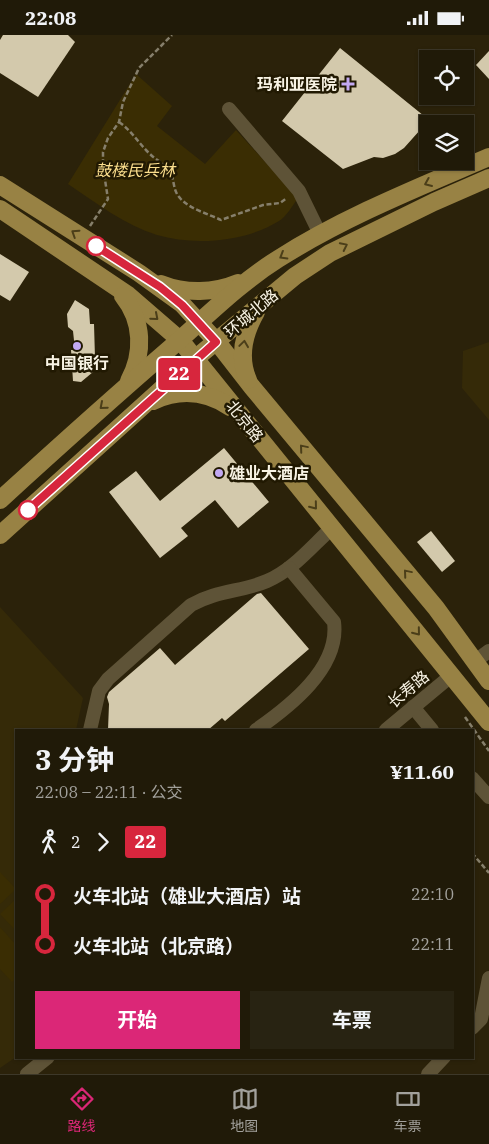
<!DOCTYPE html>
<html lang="zh">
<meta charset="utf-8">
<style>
body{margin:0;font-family:"IBM Plex Serif","Noto Sans SC",serif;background:#282312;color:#f1f3f6;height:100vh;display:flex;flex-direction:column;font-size:19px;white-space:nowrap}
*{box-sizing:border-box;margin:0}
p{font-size:16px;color:#a2a19c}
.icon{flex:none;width:28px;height:28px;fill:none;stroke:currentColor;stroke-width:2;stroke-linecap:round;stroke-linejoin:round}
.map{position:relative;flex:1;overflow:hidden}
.drawer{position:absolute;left:15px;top:694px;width:459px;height:330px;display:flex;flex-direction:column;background:#201a08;border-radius:0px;box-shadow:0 1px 4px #0004,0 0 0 1px #3d3829}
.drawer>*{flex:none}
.badge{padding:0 10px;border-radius:4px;font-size:18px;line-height:32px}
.tools{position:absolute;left:419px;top:15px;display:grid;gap:10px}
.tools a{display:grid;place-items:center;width:55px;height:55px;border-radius:0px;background:#201a08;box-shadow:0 1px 4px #0004,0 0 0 1px #3d3829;font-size:25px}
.map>.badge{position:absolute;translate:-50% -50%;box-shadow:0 0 0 2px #fff}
.legs{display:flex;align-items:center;gap:8px;height:55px;padding:0 20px;font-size:16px}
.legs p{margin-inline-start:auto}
.summary{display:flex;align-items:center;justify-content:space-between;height:85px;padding:0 20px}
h1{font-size:28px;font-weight:700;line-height:38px}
.cta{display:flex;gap:10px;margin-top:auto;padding:10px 20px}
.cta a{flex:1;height:58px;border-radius:0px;background:#db2777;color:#fff;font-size:20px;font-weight:700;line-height:58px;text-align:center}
.cta a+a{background:#282312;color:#f1f3f6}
ul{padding:0 20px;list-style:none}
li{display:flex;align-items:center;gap:18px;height:50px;font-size:19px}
li i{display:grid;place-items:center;width:8px;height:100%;margin:0 6px;background:currentColor}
li i::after{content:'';width:12px;height:12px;margin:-6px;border:4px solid;border-radius:50%;background:#201a08}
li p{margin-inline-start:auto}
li:first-child i{background:linear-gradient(#0000 50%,currentColor 0)}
li:last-child i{background:linear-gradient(currentColor 50%,#0000 0)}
.status{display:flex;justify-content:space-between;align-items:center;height:35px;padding:0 25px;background:#201a08;direction:ltr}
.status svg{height:14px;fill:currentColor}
.menu{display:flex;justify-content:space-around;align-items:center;height:70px;border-top:1px solid #3d3829;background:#201a08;font-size:14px;color:#a2a19c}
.menu a{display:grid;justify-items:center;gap:2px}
.menu .on{color:#db2777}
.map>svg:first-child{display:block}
.built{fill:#352a08}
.green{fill:#3a2d03}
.building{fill:#d3c9ac}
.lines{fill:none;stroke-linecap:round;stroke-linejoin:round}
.path{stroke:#867f6b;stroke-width:2.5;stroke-dasharray:5 2.5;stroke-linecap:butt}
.minor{stroke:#5e5337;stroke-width:14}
.major{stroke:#988244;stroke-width:18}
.oneway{stroke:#4b3e19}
.line-1-casing{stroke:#fff;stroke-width:11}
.line-1{stroke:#d7263d;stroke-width:8}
.poi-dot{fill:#c2a8f2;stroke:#211902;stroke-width:2}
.stop-1-dot{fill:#fff;stroke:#d7263d;stroke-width:2.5}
.labels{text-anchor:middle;stroke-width:5;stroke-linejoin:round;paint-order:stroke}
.poi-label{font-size:16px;font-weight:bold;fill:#f8f3e4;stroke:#211902;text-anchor:end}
.park-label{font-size:16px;font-style:italic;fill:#fbde8d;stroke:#211902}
.street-label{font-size:16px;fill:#f8f3e4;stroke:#211902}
</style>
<div class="status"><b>22:08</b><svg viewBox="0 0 49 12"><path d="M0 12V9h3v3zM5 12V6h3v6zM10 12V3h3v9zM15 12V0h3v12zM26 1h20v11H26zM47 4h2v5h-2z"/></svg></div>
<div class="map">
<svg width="489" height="1039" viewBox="0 0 489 1039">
<rect width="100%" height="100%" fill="#2b220a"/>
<g class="built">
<polygon points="489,307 489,385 462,353 463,316"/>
<polygon points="0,572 83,663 76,695 16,695 16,1022 0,1033"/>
</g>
<g class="green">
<path d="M136,39L172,71L157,91L205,129L236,95L298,163C293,170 286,182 279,186C245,207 195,211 157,200C125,190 96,168 68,149Z"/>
<polygon points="0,837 16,854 0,869"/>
<polygon points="16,864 16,896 0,879"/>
<polygon points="0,892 16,910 16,943 12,947 0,934"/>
</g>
<g class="building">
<polygon points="3,0 68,0 75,7 38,62 0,38 0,5"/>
<polygon points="340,13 429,85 404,113 395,119 383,123 374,122 343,134 282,86"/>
<polygon points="489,16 489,44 476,30"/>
<polygon points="0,219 29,237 10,266 0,260"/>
<polygon points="75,265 89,274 90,289 94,289 95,323 92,323 93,337 81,347 73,346 71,315 75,315 73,296 68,292 67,279"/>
<polygon points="224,413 269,467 238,493 215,465 181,493 188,501 160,523 109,457 136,436 160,466"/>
<polygon points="431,496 455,526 442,537 417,507"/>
<polygon points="261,558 309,614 225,686 222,683 208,695 108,695 109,669 107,662 109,657 160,613 175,630 257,559"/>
</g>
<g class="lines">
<g class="path">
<path d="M119,87C132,96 139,109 151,120C156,125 165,129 169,135C175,143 172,155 180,163C189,174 209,179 221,185L263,170L280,168L287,163"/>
<polyline points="90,191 108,164 103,132 103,117 108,103 119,87 123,67 139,33 172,0"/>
<polyline points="465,682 489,716"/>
<polyline points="472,818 489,838"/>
</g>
<g class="minor">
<polyline points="229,74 299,156 320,199"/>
<polyline points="474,627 489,616"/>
<polyline points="413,672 432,695"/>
<path d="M90,695L99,656L108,644L191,570C217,555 242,557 267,546C293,535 312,511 332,493"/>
<path d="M256,695C289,672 340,633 334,587L289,533"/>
<polyline points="386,695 452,640"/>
<polyline points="472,743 489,762"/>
<polyline points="472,993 481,984 489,943"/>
<polyline points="27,1039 48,1022"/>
<polyline points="428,1039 444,1022"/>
</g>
<g class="major">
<polyline points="0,150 139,238 182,269 217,307 252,352 436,573 489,646"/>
<polyline points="0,174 128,260 180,305 489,687"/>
<path d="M161,249C186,259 214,258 238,248"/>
<path d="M123,261C143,286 144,318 129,346"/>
<path d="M248,345C238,322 244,298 256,277"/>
<path d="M153,366C179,354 206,356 230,372"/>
<path d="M0,465C58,412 116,360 175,309C209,279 240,248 278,224C344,182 417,153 489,122"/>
<polyline points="0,500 196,323 295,241 330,218 434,167 489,143"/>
</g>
</g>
<defs><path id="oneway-chevron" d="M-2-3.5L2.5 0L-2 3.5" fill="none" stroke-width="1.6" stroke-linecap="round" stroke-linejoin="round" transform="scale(1.25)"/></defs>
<g class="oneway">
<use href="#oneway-chevron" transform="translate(428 148) rotate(157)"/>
<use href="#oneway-chevron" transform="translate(75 198) rotate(-147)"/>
<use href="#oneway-chevron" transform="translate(344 211) rotate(-26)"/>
<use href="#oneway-chevron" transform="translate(283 221) rotate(149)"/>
<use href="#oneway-chevron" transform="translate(155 282) rotate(41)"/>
<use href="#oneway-chevron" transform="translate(244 309) rotate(-82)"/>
<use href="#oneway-chevron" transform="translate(103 371) rotate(139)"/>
<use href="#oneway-chevron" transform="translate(303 413) rotate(-130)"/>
<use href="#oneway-chevron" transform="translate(314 471) rotate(51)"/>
<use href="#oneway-chevron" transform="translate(407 538) rotate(-130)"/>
<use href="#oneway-chevron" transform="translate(417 597) rotate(51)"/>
</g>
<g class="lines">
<defs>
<polyline id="line-1" points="28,475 216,307 182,270 160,252 96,211"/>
</defs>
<use href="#line-1" class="line-1-casing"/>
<use href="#line-1" class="line-1"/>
</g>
<g class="poi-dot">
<path d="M345.5 41.5h5v5h5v5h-5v5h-5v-5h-5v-5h5z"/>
<circle cx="77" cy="311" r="5"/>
<circle cx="219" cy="438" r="5"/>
</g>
<g class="stop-1-dot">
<circle cx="96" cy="211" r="9"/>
<circle cx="28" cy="475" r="9"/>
</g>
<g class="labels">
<g class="poi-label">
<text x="337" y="55">玛利亚医院</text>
<text x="77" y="334" text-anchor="middle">中国银行</text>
<text x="229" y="444" text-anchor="start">雄业大酒店</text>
</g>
<g class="park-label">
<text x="135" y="141">鼓楼民兵林</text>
</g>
<g class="street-label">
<text transform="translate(251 278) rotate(-40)" y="6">环城北路</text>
<text transform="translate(245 386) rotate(51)" y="6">北京路</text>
<text transform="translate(408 654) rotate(-40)" y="6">长寿路</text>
</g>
</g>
</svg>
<div class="tools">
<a><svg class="icon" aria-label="locate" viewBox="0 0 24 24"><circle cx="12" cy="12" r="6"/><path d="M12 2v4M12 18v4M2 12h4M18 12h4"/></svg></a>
<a><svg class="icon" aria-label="layers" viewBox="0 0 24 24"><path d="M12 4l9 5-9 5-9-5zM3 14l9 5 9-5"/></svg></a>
</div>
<b class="badge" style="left:179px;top:339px;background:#d7263d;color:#fff">22</b>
<section class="drawer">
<div class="summary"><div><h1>3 分钟</h1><p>22:08 – 22:11 · 公交</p></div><b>¥11.60</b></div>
<div class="legs"><svg class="icon" aria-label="walk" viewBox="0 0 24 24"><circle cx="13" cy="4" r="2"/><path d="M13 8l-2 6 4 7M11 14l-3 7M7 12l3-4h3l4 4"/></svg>2<svg class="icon" aria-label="forward" viewBox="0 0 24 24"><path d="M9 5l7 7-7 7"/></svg><b class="badge" style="background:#d7263d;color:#fff">22</b></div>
<ul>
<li><i style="color:#d7263d"></i><b>火车北站（雄业大酒店）站</b><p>22:10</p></li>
<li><i style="color:#d7263d"></i><b>火车北站（北京路）</b><p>22:11</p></li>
</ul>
<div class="cta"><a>开始</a><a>车票</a></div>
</section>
</div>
<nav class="menu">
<a class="on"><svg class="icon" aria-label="directions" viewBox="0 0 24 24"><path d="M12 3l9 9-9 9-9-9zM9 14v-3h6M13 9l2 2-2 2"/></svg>路线</a>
<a><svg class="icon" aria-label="map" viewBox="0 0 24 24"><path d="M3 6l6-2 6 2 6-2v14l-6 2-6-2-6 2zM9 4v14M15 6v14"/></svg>地图</a>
<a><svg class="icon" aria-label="tickets" viewBox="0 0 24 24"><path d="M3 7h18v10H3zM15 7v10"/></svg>车票</a>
</nav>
